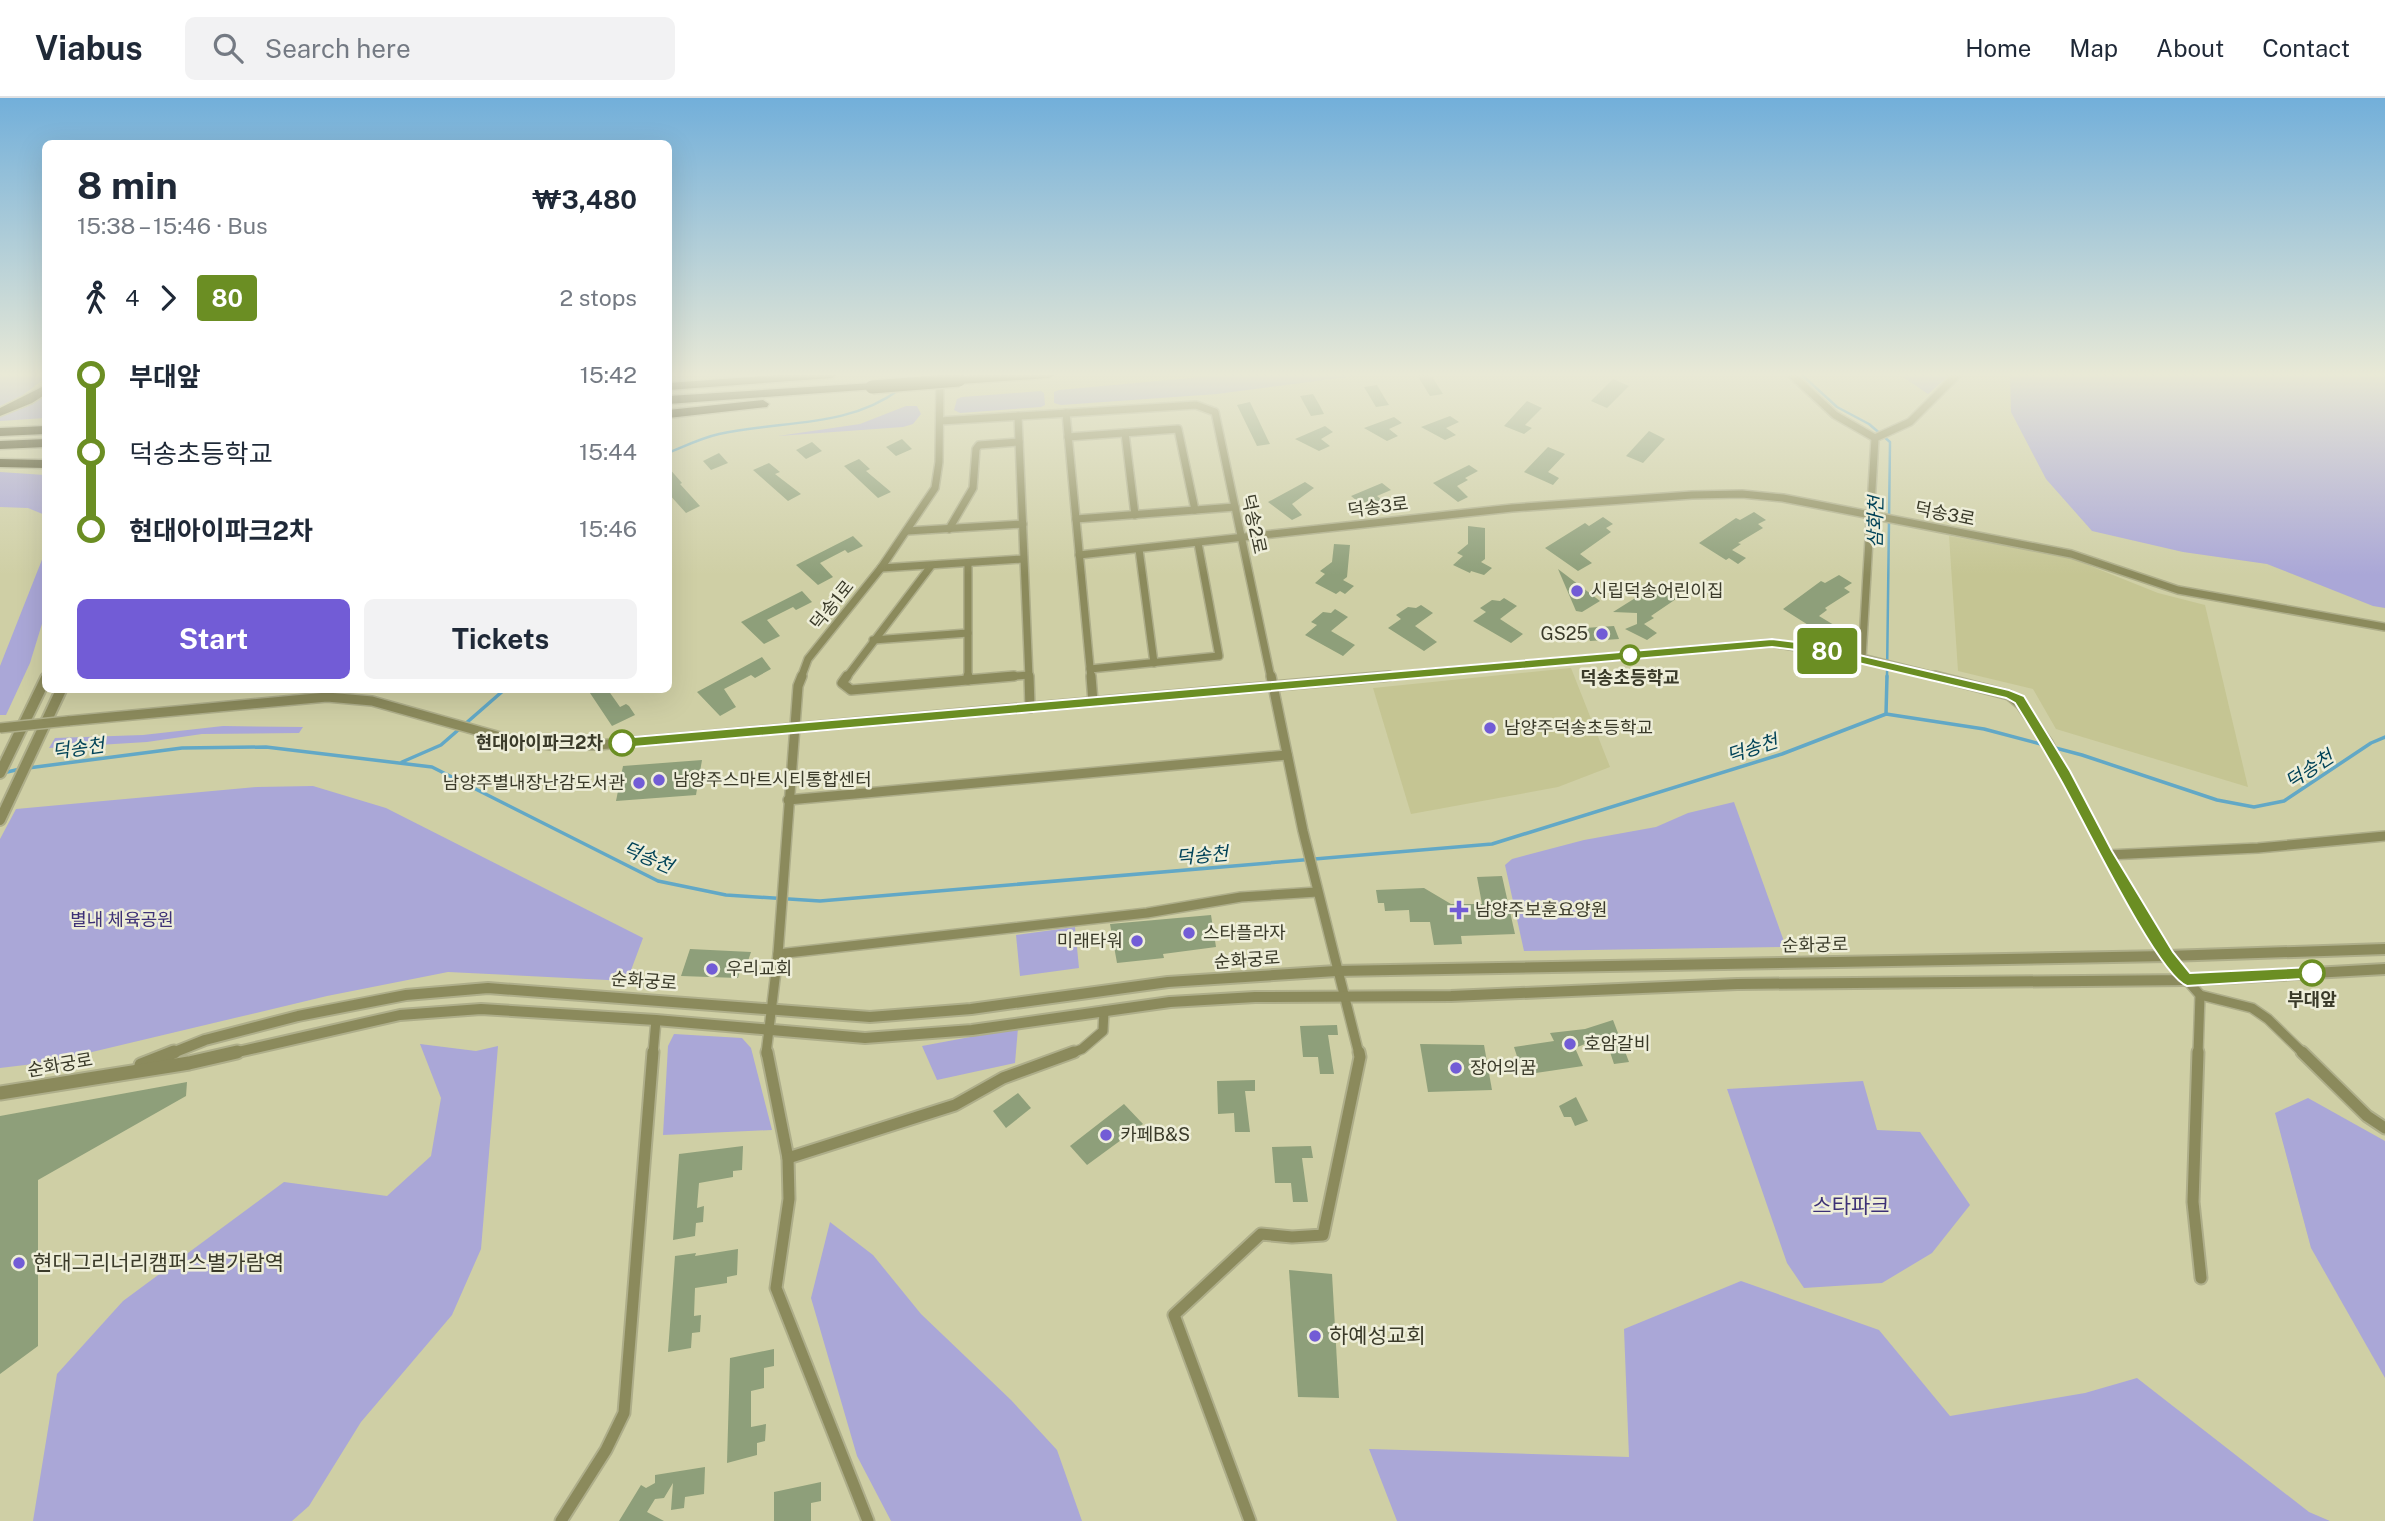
<!DOCTYPE html>
<meta charset="utf-8">
<style>
body{margin:0;font-family:"Public Sans","Noto Sans KR",sans-serif;background:#f2f2f3;color:#1f2937;height:100vh;display:flex;flex-direction:column;font-size:26px;white-space:nowrap}
*{box-sizing:border-box;margin:0}
p{font-size:23px;color:#747a83}
.icon{flex:none;width:38px;height:38px;fill:none;stroke:currentColor;stroke-width:2;stroke-linecap:round;stroke-linejoin:round}
.map{position:relative;flex:1;overflow:hidden}
.sheet{position:absolute;left:42px;top:42px;width:630px;height:553px;display:flex;flex-direction:column;background:#fff;border-radius:10px;box-shadow:0 7px 28px #0002}
.sheet>*{flex:none}
.badge{padding:0 14px;border-radius:5px;font-size:24px;line-height:46px}
.map>.badge{position:absolute;translate:-50% -50%;box-shadow:0 0 0 4px #fff}
.legs{display:flex;align-items:center;gap:10px;height:77px;padding:0 35px;font-size:23px}
.legs p{margin-inline-start:auto}
.overview{display:flex;align-items:center;justify-content:space-between;height:119px;padding:0 35px}
h1{font-size:38px;font-weight:700;line-height:52px}
.cta{display:flex;gap:14px;margin-top:auto;padding:14px 35px}
.cta a{flex:1;height:80px;border-radius:10px;background:#725cd6;color:#fff;font-size:28px;font-weight:700;line-height:80px;text-align:center}
.cta a+a{background:#f2f2f3;color:#1f2937}
ul{padding:0 35px;list-style:none}
li{display:flex;align-items:center;gap:24px;height:77px;font-size:26px}
li i{display:grid;place-items:center;width:10px;height:100%;margin:0 9px;background:currentColor}
li i::after{content:'';width:18px;height:18px;margin:-9px;border:5px solid;border-radius:50%;background:#fff}
li p{margin-inline-start:auto}
li:first-child i{background:linear-gradient(#0000 50%,currentColor 0)}
li:last-child i{background:linear-gradient(currentColor 50%,#0000 0)}
header{display:flex;align-items:center;gap:42px;box-sizing:border-box;height:98px;padding:0 35px;background:#fff;border-bottom:2px solid #e0e1e3}
header strong{font-size:33px}
nav{display:flex;gap:38px;margin-inline-start:auto;font-size:24px}
.search{width:490px;height:63px;background:#f2f2f3;display:flex;align-items:center;gap:18px;box-sizing:border-box;padding:0 24px;border-radius:10px;color:#747a83;font-size:26px}
.map>svg:first-child{display:block}
.built{fill:#c5c593}
.green{fill:#aaa7d7}
.lines{fill:none;stroke-linecap:round;stroke-linejoin:round}
.stream-far1{stroke:#62a8c6;stroke-width:2.5}
.stream{stroke:#62a8c6;stroke-width:3.5}
.building{fill:#8e9f7a}
.minor-far2-casing{stroke:#aeae8a;stroke-width:10}
.minor-far1-casing{stroke:#aeae8a;stroke-width:12}
.minor-casing{stroke:#aeae8a;stroke-width:15}
.tertiary-far1-casing{stroke:#aeae8a;stroke-width:14}
.tertiary-casing{stroke:#aeae8a;stroke-width:17}
.motorway-casing{stroke:#aeae8a;stroke-width:3}
.minor-far2{stroke:#8b8a5c;stroke-width:7}
.minor-far1{stroke:#8b8a5c;stroke-width:9}
.minor{stroke:#8b8a5c;stroke-width:11}
.tertiary-far1{stroke:#8b8a5c;stroke-width:10}
.tertiary{stroke:#8b8a5c;stroke-width:13}
.motorway{fill:#3f3e17;fill-rule:evenodd}
.minor-bridge-casing{stroke:#aeae8a;stroke-width:12;stroke-linecap:butt}
.motorway-bridge-casing{stroke:#aeae8a;stroke-width:16;stroke-linecap:butt}
.minor-bridge{stroke:#8b8a5c;stroke-width:9}
.motorway-bridge{stroke:#3f3e17;stroke-width:13}
.line-1{fill:#6b8e23;stroke:#fff;stroke-width:2}
.poi-dot{fill:#725cd6;stroke:#eeeed9;stroke-width:2.5}
.stop-1-dot{fill:#fff;stroke:#6b8e23;stroke-width:3.5}
.labels{text-anchor:middle;stroke-width:5;stroke-linejoin:round;paint-order:stroke}
.street-label{font-size:18px;fill:#3a3a29;stroke:#eeeed9}
.poi-label{font-size:18px;fill:#3a3a29;stroke:#eeeed9;text-anchor:start}
.stop-label{font-size:18px;font-weight:bold;fill:#3a3a29;stroke:#eeeed9}
.park-label{font-size:18px;fill:#3d3176;stroke:#eeeed9}
.water-label{font-size:19px;font-style:italic;fill:#024358;stroke:#eeeed9}
.near-park-label{font-size:21px;fill:#3d3176;stroke:#eeeed9}
.near-poi-label{font-size:21px;fill:#3a3a29;stroke:#eeeed9;text-anchor:start}
</style>
<header>
<strong>Viabus</strong>
<div class="search"><svg class="icon" aria-label="search" viewBox="0 0 24 24"><circle cx="10" cy="10" r="6"/><path d="M15 15l6 6"/></svg>Search here</div>
<nav><a>Home</a><a>Map</a><a>About</a><a>Contact</a></nav>
</header>
<div class="map">
<svg width="2385" height="1423" viewBox="0 0 2385 1423">
<rect width="100%" height="100%" fill="#cfcfa5"/>
<g class="built">
<polygon points="1949,438 2068,459 2158,495 2205,507 2248,689 2056,631 2033,591 1958,573"/>
<polygon points="1571,570 1610,669 1558,689 1411,716 1373,590"/>
</g>
<g class="green">
<polygon points="0,277 45,277 45,280 23,297 0,308"/>
<polygon points="1223,277 1363,277 1217,296 1061,307 1054,305 1054,294 1059,292"/>
<polygon points="1900,277 1950,277 1928,296"/>
<polygon points="2010,277 2385,277 2385,510 2373,508 2267,466 2183,454 2092,433 2046,381 2011,314"/>
<polygon points="1041,293 1044,295 1045,307 1041,309 960,315 954,312 957,301 962,299"/>
<polygon points="45,296 45,320 0,323 0,318"/>
<polygon points="906,308 917,308 921,316 913,326 903,329 778,338 860,326"/>
<polygon points="0,374 45,377 45,417 28,410 0,409"/>
<polygon points="45,454 45,516 30,565 6,617 0,617 0,568"/>
<polygon points="223,628 303,629 299,635 202,636 147,644 49,650 55,640 143,637"/>
<polygon points="313,688 386,710 643,840 627,883 448,874 327,898 50,964 0,970 0,741 16,711 257,689"/>
<polygon points="1734,704 1786,849 1524,853 1505,767 1512,761 1584,742 1656,729 1688,715"/>
<polygon points="1075,829 1079,870 1020,878 1016,837"/>
<polygon points="1018,930 1015,965 937,982 922,948"/>
<polygon points="674,936 742,940 751,950 772,1032 663,1037 668,948"/>
<polygon points="420,946 476,953 498,948 481,1151 452,1217 361,1324 309,1408 292,1423 33,1423 57,1276 123,1203 284,1084 387,1098 431,1058 441,1000"/>
<polygon points="1863,983 1877,1032 1920,1034 1970,1107 1932,1155 1882,1185 1804,1190 1787,1165 1727,991"/>
<polygon points="2308,1000 2385,1043 2385,1280 2311,1150 2275,1015"/>
<polygon points="830,1124 873,1157 921,1216 1011,1302 1057,1352 1082,1423 891,1423 857,1358 811,1200"/>
<polygon points="1741,1183 1879,1232 1950,1318 2085,1295 2137,1280 2309,1414 2330,1423 1397,1423 1369,1351 1629,1359 1624,1231"/>
</g>
<g class="lines">
<g class="stream-far1">
<polyline points="1802,277 1837,309 1869,326 1890,344 1887,580"/>
<path d="M668,355C685,348 701,340 719,336C780,322 847,331 900,291"/>
</g>
<g class="stream">
<polyline points="1886,616 1887,578"/>
<polyline points="402,664 441,647 504,592"/>
<polyline points="28,670 182,650 266,649 432,669 658,783 726,797 820,803 1492,746 1782,656 1886,616 1984,631 2082,657 2217,702 2254,709 2284,703 2371,645 2385,639"/>
<polyline points="3,675 20,671"/>
</g>
</g>
<g class="building">
<polygon points="1417,277 1431,277 1443,296 1430,298"/>
<polygon points="1613,281 1629,288 1607,310 1591,303"/>
<polygon points="1377,287 1384,299 1389,307 1376,309 1364,289"/>
<polygon points="1313,296 1320,308 1324,316 1311,318 1300,298"/>
<polygon points="1527,303 1542,310 1525,327 1532,330 1524,336 1504,328"/>
<polygon points="1250,304 1267,340 1270,346 1257,348 1237,307"/>
<polygon points="1450,318 1459,324 1446,330 1456,337 1445,342 1421,329"/>
<polygon points="1394,319 1402,325 1389,331 1398,338 1387,343 1364,330"/>
<polygon points="1325,328 1333,334 1321,341 1330,348 1319,353 1295,341"/>
<polygon points="1649,333 1665,341 1643,365 1626,358"/>
<polygon points="902,341 912,351 896,358 886,349"/>
<polygon points="812,344 822,353 806,361 796,352"/>
<polygon points="1548,349 1565,356 1548,374 1559,380 1553,387 1524,374"/>
<polygon points="719,355 728,365 711,372 703,363"/>
<polygon points="859,361 870,371 866,373 891,394 878,400 844,368"/>
<polygon points="769,365 780,374 775,376 801,396 788,403 753,372"/>
<polygon points="1469,367 1478,373 1465,380 1468,382 1457,388 1468,399 1458,404 1433,385"/>
<polygon points="668,369 682,385 680,386 700,408 686,415 668,395"/>
<polygon points="1305,384 1314,390 1292,406 1302,417 1292,422 1268,404"/>
<polygon points="1382,385 1391,392 1377,398 1387,406 1375,412 1365,404 1361,406 1351,398"/>
<polygon points="1754,414 1766,422 1758,426 1763,430 1738,445 1741,446 1732,452 1746,460 1738,466 1729,460 1726,462 1699,445 1736,420 1740,422"/>
<polygon points="1603,419 1613,426 1606,430 1611,434 1580,456 1592,465 1578,473 1545,450 1585,425 1589,428"/>
<polygon points="1468,428 1485,430 1485,461 1481,464 1492,470 1484,477 1471,473 1470,475 1453,467 1463,458 1457,455 1468,446"/>
<polygon points="853,438 863,448 848,455 845,452 820,465 833,479 818,487 796,467"/>
<polygon points="1334,446 1350,447 1347,479 1343,482 1354,488 1345,496 1340,493 1336,496 1315,485 1325,476 1320,473 1332,464"/>
<polygon points="1558,471 1600,503 1582,514 1576,513"/>
<polygon points="1839,477 1852,485 1844,490 1850,494 1825,510 1827,512 1819,518 1834,527 1826,534 1816,528 1813,530 1783,511 1821,483 1825,485"/>
<polygon points="1667,485 1678,492 1670,497 1676,501 1651,518 1654,520 1644,526 1657,535 1647,542 1625,531 1637,526 1637,515 1613,514 1648,492 1653,495"/>
<polygon points="802,493 812,504 796,512 793,509 767,522 780,538 764,546 741,524"/>
<polygon points="1504,500 1517,508 1500,521 1523,536 1511,545 1473,523 1486,514 1480,510 1492,502 1500,503"/>
<polygon points="1421,507 1433,515 1415,528 1437,544 1424,553 1388,530 1401,521 1396,517 1408,509 1416,510"/>
<polygon points="1335,511 1348,519 1331,533 1355,547 1343,558 1305,537 1317,527 1311,524 1323,514 1331,515"/>
<polygon points="1614,528 1619,541 1590,543 1585,530"/>
<polygon points="762,559 771,571 755,580 751,577 724,591 736,609 720,618 697,594"/>
<polygon points="588,592 608,592 620,609 626,606 629,608 635,617 612,628"/>
<polygon points="702,662 696,697 616,703 623,668"/>
<polygon points="1502,778 1515,836 1461,838 1462,846 1434,847 1430,824 1410,824 1409,812 1385,813 1384,805 1378,805 1376,792 1424,790 1451,806 1482,806 1477,779"/>
<polygon points="1211,817 1216,849 1163,856 1164,860 1117,865 1110,826"/>
<polygon points="690,851 751,854 748,863 743,863 738,880 681,878"/>
<polygon points="1613,922 1629,964 1614,966 1608,948 1590,944 1575,950 1583,968 1523,977 1514,949 1554,943 1550,935 1585,931"/>
<polygon points="1337,927 1338,937 1328,937 1334,976 1320,976 1318,959 1303,959 1300,928"/>
<polygon points="1420,946 1484,947 1492,992 1428,994"/>
<polygon points="1255,982 1255,993 1245,993 1250,1034 1235,1034 1234,1015 1218,1016 1217,983"/>
<polygon points="187,984 186,998 38,1082 38,1248 0,1276 0,1018"/>
<polygon points="1018,995 1031,1010 1006,1030 993,1013"/>
<polygon points="1576,999 1588,1023 1575,1028 1571,1019 1564,1019 1559,1008"/>
<polygon points="1124,1006 1143,1026 1087,1067 1070,1048"/>
<polygon points="743,1048 742,1072 733,1073 733,1079 699,1085 697,1110 704,1108 703,1124 696,1125 695,1138 673,1142 679,1056"/>
<polygon points="1311,1048 1313,1060 1302,1060 1308,1104 1293,1104 1291,1085 1275,1085 1272,1049"/>
<polygon points="738,1151 737,1177 727,1179 727,1185 695,1190 694,1218 701,1217 700,1234 692,1235 691,1250 668,1254 675,1158 696,1155 695,1158"/>
<polygon points="1289,1172 1332,1176 1339,1300 1298,1299"/>
<polygon points="774,1251 774,1268 764,1270 764,1290 751,1293 751,1329 766,1326 765,1343 757,1345 757,1357 727,1365 730,1260"/>
<polygon points="705,1369 704,1396 685,1399 684,1410 671,1412 673,1385 664,1400 655,1401 647,1414 664,1423 619,1423 641,1387 646,1390 655,1385 655,1377"/>
<polygon points="821,1384 821,1403 811,1405 811,1423 774,1423 774,1394"/>
</g>
<g class="lines">
<defs>
<g id="minor-far2">
<polyline points="1792,277 1835,317 1875,340"/>
<polyline points="1066,315 1091,580"/>
<polyline points="1018,318 1029,580"/>
<polyline points="940,323 1196,307 1215,314 1271,580"/>
<polyline points="1125,335 1135,417"/>
<polyline points="1068,339 1178,331 1195,412"/>
<polyline points="1076,421 1235,409"/>
<polyline points="949,431 973,390 976,351 979,347 1019,344"/>
<polyline points="907,433 1023,426"/>
<polyline points="1139,451 1154,565"/>
<polyline points="1079,457 1512,410 1692,397 1742,396 1783,400 2071,456 2178,492 2385,529"/>
<polyline points="968,465 968,580"/>
<polyline points="881,470 1023,461"/>
<polyline points="873,542 968,535"/>
<polyline points="1862,560 1875,340 1910,324 1957,277"/>
<polyline points="1090,571 1219,558 1198,445"/>
<polyline points="801,580 808,561 881,470 935,390 939,364 940,279"/>
<polyline points="846,580 931,468"/>
<polyline points="993,580 1029,577"/>
<polyline points="1369,580 1772,545 1862,560 1942,580"/>
</g>
<g id="minor-far1">
<polyline points="847,578 842,585 851,592 1014,578"/>
<polyline points="968,578 968,582"/>
<polyline points="1029,578 1030,610"/>
<polyline points="1091,578 1093,604"/>
<polyline points="1271,578 1303,733 1359,956"/>
<polyline points="1935,578 2009,597 2021,607 2048,645 2106,756 2167,858"/>
<polyline points="68,623 327,599 372,603 504,640 550,647 598,647 1389,578"/>
<polyline points="788,702 1287,657"/>
<polyline points="2107,757 2258,750 2385,738"/>
<polyline points="778,856 1147,815 1241,799 1317,794"/>
<polyline points="2187,882 2200,897 2198,956"/>
<polyline points="2200,897 2252,910 2268,921 2304,956"/>
<polyline points="653,956 656,922"/>
<polyline points="766,956 778,856 798,588 802,578"/>
<polyline points="1069,956 1082,951 1103,933 1104,913"/>
</g>
<g id="minor">
<polyline points="767,954 788,1060"/>
<polyline points="2198,954 2193,1104 2201,1180"/>
<polyline points="2302,954 2367,1018 2385,1030"/>
<polyline points="561,1423 606,1352 624,1315 653,954"/>
<polyline points="868,1423 776,1190 789,1101 788,1060 955,1007 1003,980 1074,954"/>
<polyline points="1250,1423 1174,1217 1261,1136 1292,1139 1323,1137 1360,959 1359,954"/>
</g>
<g id="tertiary-far1">
<polyline points="0,675 46,580"/>
<polyline points="0,722 61,592"/>
<polyline points="2167,858 2187,882"/>
<polyline points="170,956 205,942 298,918 406,897 488,890 870,919 971,911 1168,884 1336,873 2167,858 2385,851"/>
<polyline points="229,956 400,917 481,911 656,922 865,940 972,932 1170,904 1255,899 1451,898 1737,886 2187,882 2385,871"/>
</g>
<g id="tertiary">
<polyline points="141,967 174,954"/>
<polyline points="0,995 189,965 237,954"/>
</g>
<g id="motorway">
<polygon points="778,277 837,277 832,280 668,292 668,285"/>
<path d="M1054,277L1049,280L959,286L953,282C965,273 1035,277 1054,277Z"/>
<polygon points="872,285 876,287 876,291 668,306 668,298"/>
<polygon points="46,287 46,296 32,305 0,318 0,310"/>
<polygon points="763,302 769,306 767,309 668,320 668,312"/>
<polygon points="46,328 46,336 0,338 0,330"/>
<polygon points="46,341 46,349 0,351 0,343"/>
<polygon points="0,361 46,362 46,370 0,369"/>
</g>
</defs>
<use href="#minor-far2" class="minor-far2-casing"/>
<use href="#minor-far1" class="minor-far1-casing"/>
<use href="#minor" class="minor-casing"/>
<use href="#tertiary-far1" class="tertiary-far1-casing"/>
<use href="#tertiary" class="tertiary-casing"/>
<use href="#motorway" class="motorway-casing"/>
<use href="#minor-far2" class="minor-far2"/>
<use href="#minor-far1" class="minor-far1"/>
<use href="#minor" class="minor"/>
<use href="#tertiary-far1" class="tertiary-far1"/>
<use href="#tertiary" class="tertiary"/>
<use href="#motorway" class="motorway"/>
<defs>
<polyline id="minor-bridge" points="0,630 68,623"/>
<polyline id="motorway-bridge" points="872,289 959,282"/>
</defs>
<use href="#minor-bridge" class="minor-bridge-casing"/>
<use href="#motorway-bridge" class="motorway-bridge-casing"/>
<use href="#minor-bridge" class="minor-bridge"/>
<use href="#motorway-bridge" class="motorway-bridge"/>
</g>
<linearGradient id="sky" x2="0" y2="1"><stop stop-color="#72afda"/><stop offset="0.58" stop-color="#e9e9d6"/><stop offset="1" stop-color="#e9e9d6" stop-opacity="0"/></linearGradient>
<rect width="2385" height="477" fill="url(#sky)"/>
<path class="line-1" d="M1772,541L1812,546L2009,592L2024,598L2070,673L2112,753L2173,854L2190,875L2312,869L2319,875L2317,880L2187,888C2157,877 2079,713 2059,679C2045,654 2030,629 2015,605L2006,600L1812,554L1772,549L622,650L616,645L622,640Z"/>
<g class="poi-dot">
<circle cx="1577" cy="493" r="7"/>
<circle cx="1602" cy="536" r="7"/>
<circle cx="1490" cy="630" r="7"/>
<circle cx="659" cy="682" r="7"/>
<circle cx="639" cy="685" r="7"/>
<path d="M1455.5 801.5h7v7h7v7h-7v7h-7v-7h-7v-7h7z"/>
<circle cx="1189" cy="835" r="7"/>
<circle cx="1137" cy="843" r="7"/>
<circle cx="712" cy="871" r="7"/>
<circle cx="1570" cy="946" r="7"/>
<circle cx="1456" cy="970" r="7"/>
<circle cx="1106" cy="1037" r="7"/>
<circle cx="19" cy="1165" r="7"/>
<circle cx="1315" cy="1238" r="7"/>
</g>
<g class="stop-1-dot">
<circle cx="1630" cy="557" r="9"/>
<circle cx="622" cy="645" r="12"/>
<circle cx="2312" cy="875" r="12"/>
</g>
<g class="labels">
<g class="street-label">
<text transform="translate(1378 409) rotate(-7)" y="6">덕송3로</text>
<text transform="translate(1945 416) rotate(11)" y="6">덕송3로</text>
<text transform="translate(1254 426) rotate(78)" y="6">덕송2로</text>
<text transform="translate(832 507) rotate(-51)" y="6">덕송1로</text>
<text transform="translate(1815 847) rotate(-1)" y="6">순화궁로</text>
<text transform="translate(1247 862) rotate(-4)" y="6">순화궁로</text>
<text transform="translate(644 883) rotate(4)" y="6">순화궁로</text>
<text transform="translate(60 967) rotate(-10)" y="6">순화궁로</text>
</g>
<g class="poi-label">
<text x="1591" y="499">시립덕송어린이집</text>
<text x="1588" y="542" text-anchor="end">GS25</text>
<text x="1504" y="636">남양주덕송초등학교</text>
<text x="673" y="688">남양주스마트시티통합센터</text>
<text x="625" y="691" text-anchor="end">남양주별내장난감도서관</text>
<text x="1475" y="818">남양주보훈요양원</text>
<text x="1203" y="841">스타플라자</text>
<text x="1123" y="849" text-anchor="end">미래타워</text>
<text x="726" y="877">우리교회</text>
<text x="1584" y="952">호암갈비</text>
<text x="1470" y="976">장어의꿈</text>
<text x="1120" y="1043">카페B&amp;S</text>
</g>
<g class="stop-label">
<text x="1630" y="586">덕송초등학교</text>
<text x="603" y="651" text-anchor="end">현대아이파크2차</text>
<text x="2312" y="908">부대앞</text>
</g>
<g class="park-label">
<text x="122" y="828">별내 체육공원</text>
</g>
<g class="water-label">
<text transform="translate(1875 424) rotate(-89)" y="7">삼화천</text>
<text transform="translate(78 650) rotate(-8)" y="7">덕송천</text>
<text transform="translate(1752 650) rotate(-18)" y="7">덕송천</text>
<text transform="translate(2309 671) rotate(-33)" y="7">덕송천</text>
<text transform="translate(1202 757) rotate(-5)" y="7">덕송천</text>
<text transform="translate(648 759) rotate(23)" y="7">덕송천</text>
</g>
<g class="near-park-label">
<text x="1851" y="1115">스타파크</text>
</g>
<g class="near-poi-label">
<text x="33" y="1172">현대그리너리캠퍼스별가람역</text>
<text x="1329" y="1245">하예성교회</text>
</g>
</g>
</svg>
<b class="badge" style="left:1827px;top:553px;background:#6b8e23;color:#fff">80</b>
<section class="sheet">
<div class="overview"><div><h1>8 min</h1><p>15:38 – 15:46 · Bus</p></div><b>₩3,480</b></div>
<div class="legs"><svg class="icon" aria-label="walk" viewBox="0 0 24 24"><circle cx="13" cy="4" r="2"/><path d="M13 8l-2 6 4 7M11 14l-3 7M7 12l3-4h3l4 4"/></svg>4<svg class="icon" aria-label="forward" viewBox="0 0 24 24"><path d="M9 5l7 7-7 7"/></svg><b class="badge" style="background:#6b8e23;color:#fff">80</b><p>2 stops</p></div>
<ul>
<li><i style="color:#6b8e23"></i><b>부대앞</b><p>15:42</p></li>
<li><i style="color:#6b8e23"></i><span>덕송초등학교</span><p>15:44</p></li>
<li><i style="color:#6b8e23"></i><b>현대아이파크2차</b><p>15:46</p></li>
</ul>
<div class="cta"><a>Start</a><a>Tickets</a></div>
</section>
</div>
